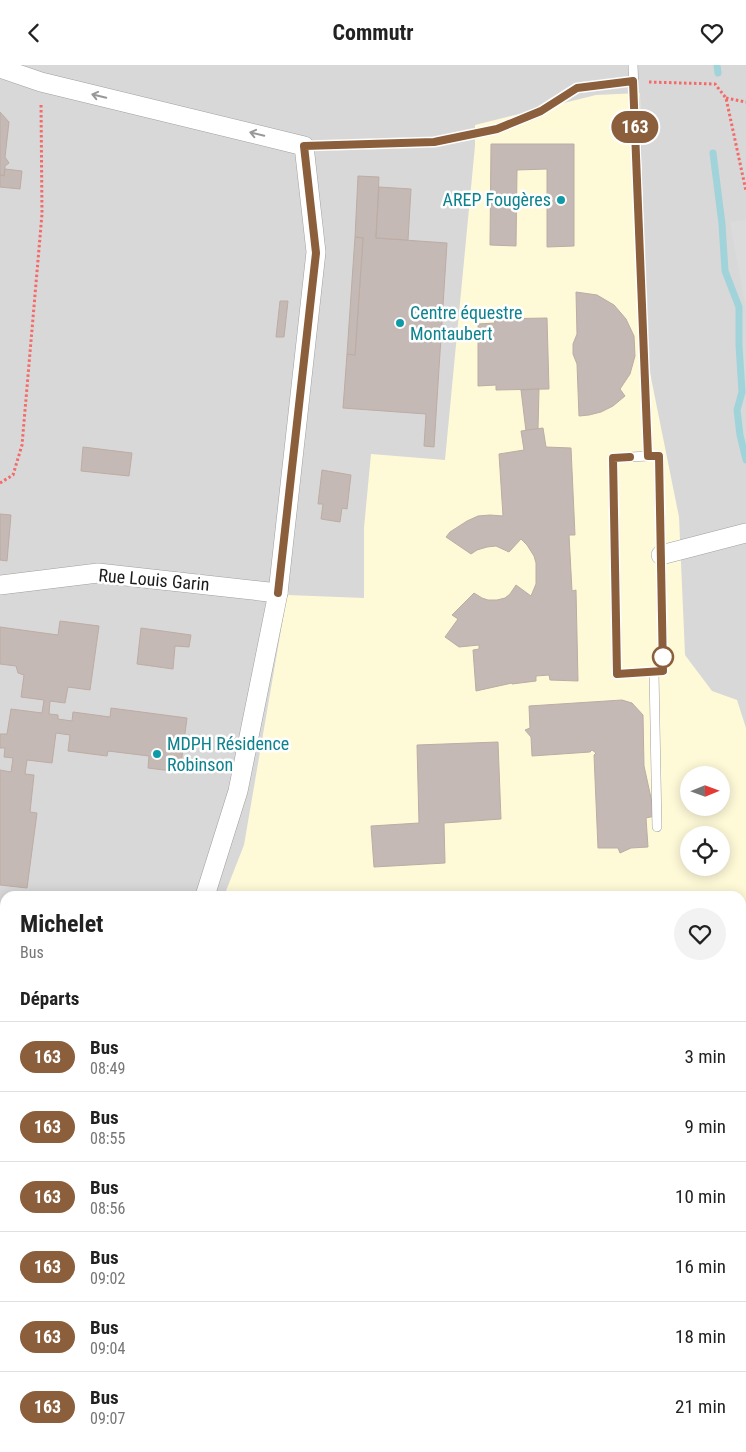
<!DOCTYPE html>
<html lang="fr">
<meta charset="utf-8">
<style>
body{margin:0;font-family:"Roboto Condensed",sans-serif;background:#f2f2f2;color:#222;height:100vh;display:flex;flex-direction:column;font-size:19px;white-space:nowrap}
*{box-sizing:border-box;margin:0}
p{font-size:16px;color:#767676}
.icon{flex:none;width:28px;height:28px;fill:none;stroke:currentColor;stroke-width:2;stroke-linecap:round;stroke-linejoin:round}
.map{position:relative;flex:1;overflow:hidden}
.panel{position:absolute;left:0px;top:826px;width:746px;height:561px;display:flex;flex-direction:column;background:#fff;border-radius:15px 15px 0 0;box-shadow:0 2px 12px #0003}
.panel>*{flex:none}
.badge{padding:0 10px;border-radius:16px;font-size:18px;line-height:32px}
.needle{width:32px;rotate:89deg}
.controls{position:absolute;left:680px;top:701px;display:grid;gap:10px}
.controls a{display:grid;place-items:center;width:50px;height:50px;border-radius:50%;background:#fff;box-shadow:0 2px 12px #0003;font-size:25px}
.map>.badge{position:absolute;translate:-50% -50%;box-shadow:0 0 0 2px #fff}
h2{padding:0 20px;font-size:19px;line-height:45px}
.round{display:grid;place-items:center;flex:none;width:52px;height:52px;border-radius:26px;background:#f2f2f2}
.headline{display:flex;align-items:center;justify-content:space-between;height:85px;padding:0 20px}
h1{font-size:24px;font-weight:700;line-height:38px}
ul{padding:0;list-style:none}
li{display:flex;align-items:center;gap:15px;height:70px;padding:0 20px;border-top:1px solid #e0e0e0}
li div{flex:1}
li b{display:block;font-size:19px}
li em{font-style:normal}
li .badge{min-width:55px;font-weight:700;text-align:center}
header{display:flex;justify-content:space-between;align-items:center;height:65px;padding:0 20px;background:#fff;font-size:22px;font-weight:700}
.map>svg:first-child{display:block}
.residential{fill:#d9d8d8;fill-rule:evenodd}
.education{fill:#fefad8;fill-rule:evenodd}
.grass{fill:#cce6a7}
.parking{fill:#dbdbdb}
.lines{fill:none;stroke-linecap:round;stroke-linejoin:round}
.stream{stroke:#a1d3da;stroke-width:7}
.building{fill:#c4b9b4;stroke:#bdaca4}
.service-casing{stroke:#9f9f9f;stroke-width:10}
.minor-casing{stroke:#9f9f9f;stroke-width:20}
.path{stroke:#f56969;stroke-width:3;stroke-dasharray:2.5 2.5;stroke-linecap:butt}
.service{stroke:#fff;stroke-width:9}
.minor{stroke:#fff;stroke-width:19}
.oneway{stroke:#989898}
.line-casing{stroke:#fff;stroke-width:11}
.line{stroke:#8b5e3c;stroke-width:8}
.culture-dot{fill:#0f9aa8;stroke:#fff;stroke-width:2}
.stop-dot{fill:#fff;stroke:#8b5e3c;stroke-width:2.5}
.labels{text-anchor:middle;stroke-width:5;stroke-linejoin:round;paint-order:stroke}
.culture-label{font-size:18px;fill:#0d838f;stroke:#fff;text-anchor:start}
.street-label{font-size:18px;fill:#1b1b1b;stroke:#fff}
</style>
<header><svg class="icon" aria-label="back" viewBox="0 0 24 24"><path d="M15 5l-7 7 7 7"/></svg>Commutr<svg class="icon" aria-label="heart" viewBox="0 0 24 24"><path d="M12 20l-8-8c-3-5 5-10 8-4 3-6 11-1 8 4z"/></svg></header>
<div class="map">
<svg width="746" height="1387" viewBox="0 0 746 1387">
<rect width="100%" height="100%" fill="#ece7e1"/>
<g class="residential">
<path d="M0,0H746V1187L741,1186V831H5V1139L0,1138ZM689,710H721V742H689ZM689,770H721V802H689Z"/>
<polygon points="32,1382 307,1383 304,1387 32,1387"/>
</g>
<path class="education" d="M640,28L644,278L679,452L685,590L712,626L737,635L746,663V890L741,894V831H224L244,780L287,530L364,533V463L371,389L445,395L475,81V60L596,30ZM689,710H721V742H689ZM689,770H721V802H689Z"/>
<g class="grass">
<polygon points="0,1138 5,1139 5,1382 32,1383 32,1387 0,1387"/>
<polygon points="741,1186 746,1187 746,1387 304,1387 307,1382 741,1382"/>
</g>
<polygon class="parking" points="746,155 746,245 730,157"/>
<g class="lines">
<g class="stream">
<polyline points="717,0 718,8"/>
<polyline points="713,88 722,159 725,206 739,242 739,280 742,327 737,345 740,370 746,395"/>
<polyline points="741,983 746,977"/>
</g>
</g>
<g class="building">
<polygon points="0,47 9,57 5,92 9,98 5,101 4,111 0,110"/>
<polygon points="491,79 574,79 574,181 547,182 547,104 517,105 516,181 490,180"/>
<polygon points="5,104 22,106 20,124 0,122 0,110 4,111"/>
<polygon points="358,111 379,112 376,173 447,178 434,382 424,381 426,349 343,343 347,289 355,290 363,173 355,172"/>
<polygon points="379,122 411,124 408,175 376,173"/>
<polygon points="355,172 363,173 355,290 347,289"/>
<polygon points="576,227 597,230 614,240 626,254 634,271 635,291 630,309 620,324 625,331 613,341 601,347 589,350 579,351 577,299 573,289 573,279 577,269"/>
<polygon points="280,236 288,236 284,272 276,272"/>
<polygon points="547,253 549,324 496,325 496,320 478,321 478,259 495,258 494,254"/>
<polygon points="539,324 538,364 526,366 521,325"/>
<polygon points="543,363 546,382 571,383 575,470 569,470 572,526 576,525 578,616 550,615 549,610 536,611 536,616 512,619 512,618 476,626 473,585 479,584 479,580 459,582 445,572 458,554 452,550 474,528 482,533 488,535 497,535 505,533 510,529 516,520 531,531 536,519 536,498 534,491 527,480 521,474 509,487 496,481 487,482 477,485 471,489 446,472 450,467 467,456 478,451 490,450 503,451 499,389 524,385 521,366"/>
<polygon points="83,382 132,388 129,411 81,406"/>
<polygon points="322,405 351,410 347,444 342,443 340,457 321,454 323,439 318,439"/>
<polygon points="0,449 11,450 7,496 0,495"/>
<polygon points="60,556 99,561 90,625 68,622 65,638 50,636 49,649 58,650 58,654 72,656 73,647 110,652 111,643 187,653 180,707 148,703 149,691 108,686 107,691 68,686 70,670 56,668 52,698 27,695 25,709 34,710 30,747 37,748 27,823 0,820 0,705 11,707 13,693 4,692 5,683 0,683 0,669 7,669 11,644 42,648 44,635 21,632 24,610 18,608 16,601 0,599 0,562 58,570"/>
<polygon points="141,563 191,570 189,582 175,581 173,604 137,599"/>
<polygon points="622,635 632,638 643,650 644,701 655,751 646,753 648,782 631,783 620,788 618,783 598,783 594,690 596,688 592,685 590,687 532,691 531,672 525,665 530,663 529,641"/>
<polygon points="498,677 501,754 444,758 445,798 374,802 371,761 419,758 417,680"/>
<polygon points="0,1078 5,1079 4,1093 0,1092"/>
<polygon points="4,1093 5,1093 5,1114 0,1113"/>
<polygon points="52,1382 71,1382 70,1387 51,1387"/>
</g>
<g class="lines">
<defs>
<g id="service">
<polyline points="633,0 648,391 613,393 617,609 663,606 659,391 648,391"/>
<polyline points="304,81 434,77 497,64 541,46 577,23 633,16"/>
<polyline points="654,607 657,762"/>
</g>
<g id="minor">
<polyline points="0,3 41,17 304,81 316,187 278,528 238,726 205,831"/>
<polyline points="661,490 746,468"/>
<polyline points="0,520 98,508 278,528"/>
<polyline points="0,887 5,889"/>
</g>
</defs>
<use href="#service" class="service-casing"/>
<use href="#minor" class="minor-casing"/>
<g class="path">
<polyline points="649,17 715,19 726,33 746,126"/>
<polyline points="726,33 746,37"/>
<polyline points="0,418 13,410 22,380 42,149 41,38"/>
<polyline points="0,1343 5,1344"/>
<polyline points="226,1382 252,1387"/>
</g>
<use href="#service" class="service"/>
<use href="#minor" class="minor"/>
</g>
<defs><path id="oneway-shaft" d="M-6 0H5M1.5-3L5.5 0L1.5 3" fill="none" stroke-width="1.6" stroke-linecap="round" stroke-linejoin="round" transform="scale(1.25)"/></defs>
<g class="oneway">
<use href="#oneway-shaft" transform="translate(99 31) rotate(-166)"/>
<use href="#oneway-shaft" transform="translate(257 69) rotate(-166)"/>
</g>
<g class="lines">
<defs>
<polyline id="line" points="278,528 316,188 304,81 434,77 497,64 541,46 577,23 633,16 648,391 659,391 663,606 617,609 613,393 630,392"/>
</defs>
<use href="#line" class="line-casing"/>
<use href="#line" class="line"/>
</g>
<g class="culture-dot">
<circle cx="561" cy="135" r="5"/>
<circle cx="400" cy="258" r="5"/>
<circle cx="157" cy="689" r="5"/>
</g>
<circle class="stop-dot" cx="663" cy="592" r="10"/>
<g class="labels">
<g class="culture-label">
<text x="551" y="141" text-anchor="end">AREP Fougères</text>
<text x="410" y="254">Centre équestre<tspan x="410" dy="21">Montaubert</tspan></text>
<text x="167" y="685">MDPH Résidence<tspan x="167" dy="21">Robinson</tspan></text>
</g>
<g class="street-label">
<text transform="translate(154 515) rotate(5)" y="6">Rue Louis Garin</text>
</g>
</g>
</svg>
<div class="controls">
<a><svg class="needle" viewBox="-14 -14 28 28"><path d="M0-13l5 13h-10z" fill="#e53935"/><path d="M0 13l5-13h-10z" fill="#767676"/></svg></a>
<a><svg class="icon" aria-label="locate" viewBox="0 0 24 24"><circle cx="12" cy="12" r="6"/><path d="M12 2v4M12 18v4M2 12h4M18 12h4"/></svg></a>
</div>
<b class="badge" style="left:635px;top:62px;background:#8b5e3c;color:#fff">163</b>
<section class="panel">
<div class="headline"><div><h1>Michelet</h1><p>Bus</p></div><a class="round"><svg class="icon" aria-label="heart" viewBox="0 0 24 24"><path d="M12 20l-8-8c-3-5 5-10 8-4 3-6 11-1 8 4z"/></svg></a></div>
<h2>Départs</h2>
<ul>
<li><span class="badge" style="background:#8b5e3c;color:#fff">163</span><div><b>Bus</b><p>08:49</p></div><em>3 min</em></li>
<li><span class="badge" style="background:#8b5e3c;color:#fff">163</span><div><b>Bus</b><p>08:55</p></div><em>9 min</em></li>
<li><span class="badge" style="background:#8b5e3c;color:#fff">163</span><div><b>Bus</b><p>08:56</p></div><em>10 min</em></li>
<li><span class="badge" style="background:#8b5e3c;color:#fff">163</span><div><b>Bus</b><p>09:02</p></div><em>16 min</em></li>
<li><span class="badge" style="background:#8b5e3c;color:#fff">163</span><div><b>Bus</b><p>09:04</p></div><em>18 min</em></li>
<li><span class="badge" style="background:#8b5e3c;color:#fff">163</span><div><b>Bus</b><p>09:07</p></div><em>21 min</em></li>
</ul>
</section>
</div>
